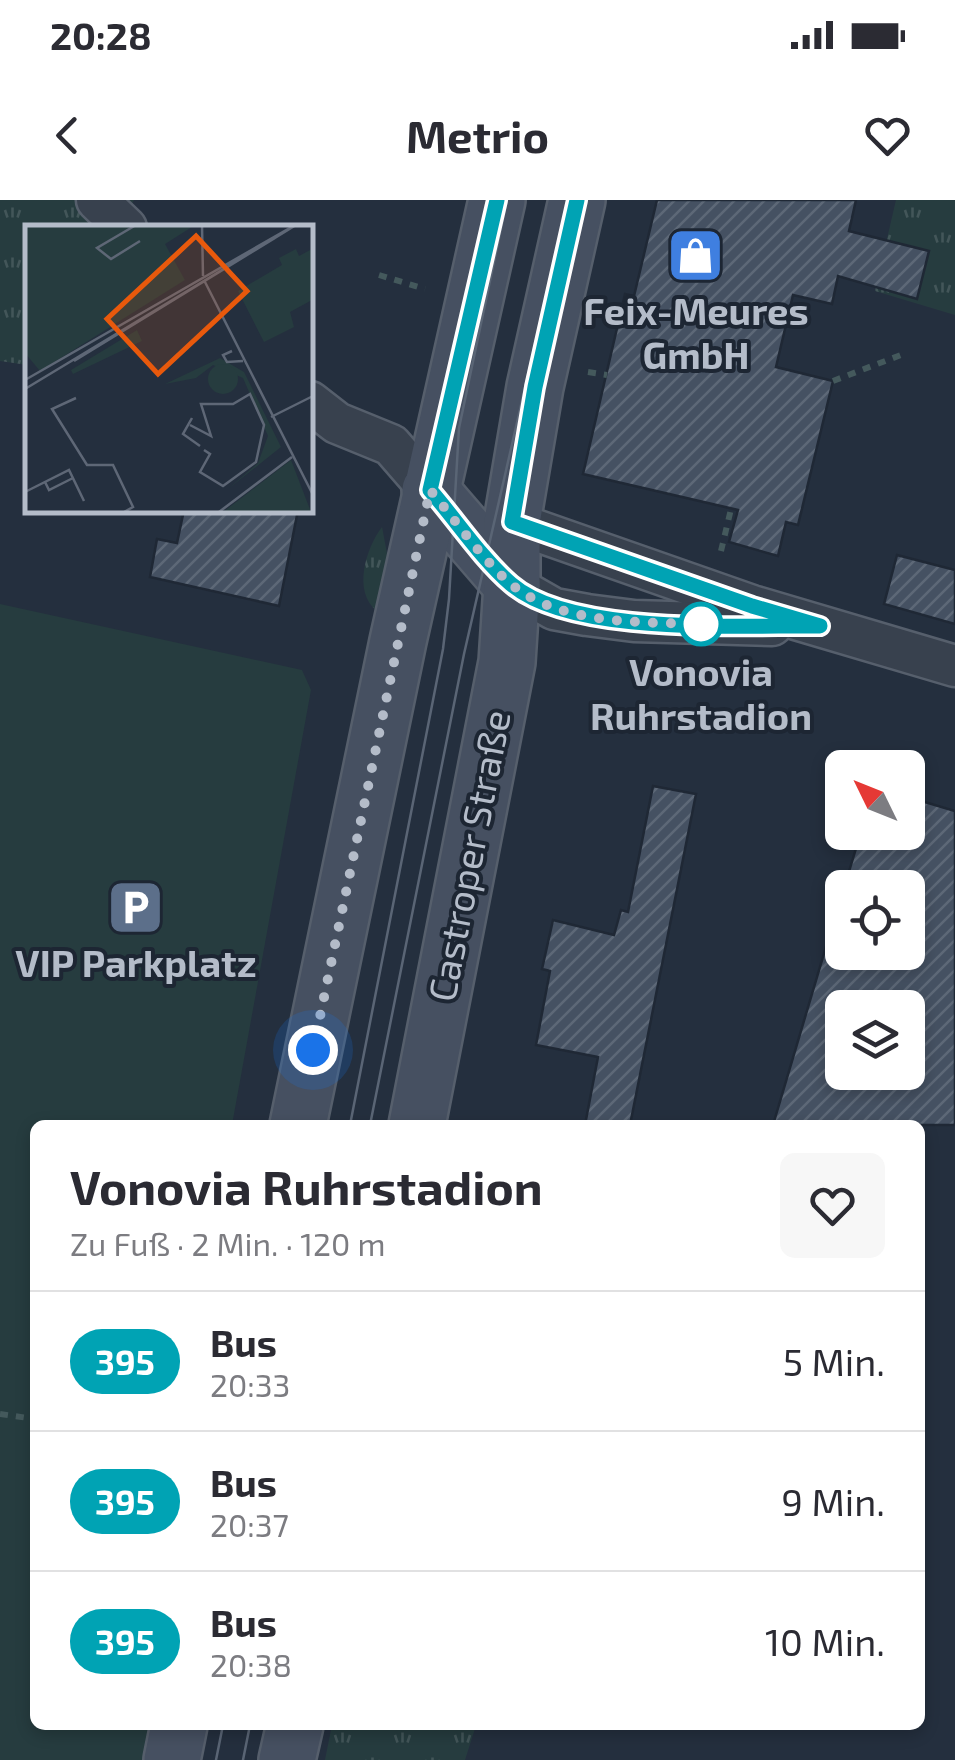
<!DOCTYPE html>
<html lang="de">
<meta charset="utf-8">
<style>
body{margin:0;font-family:"Exo 2",sans-serif;background:#f7f7f7;color:#2b2b33;height:100vh;display:flex;flex-direction:column;font-size:38px;white-space:nowrap}
*{box-sizing:border-box;margin:0}
p{font-size:32px;color:#7c7c81}
.icon{flex:none;width:55px;height:55px;fill:none;stroke:currentColor;stroke-width:2;stroke-linecap:round;stroke-linejoin:round}
.map{position:relative;flex:1;overflow:hidden}
.sheet{position:absolute;left:30px;top:920px;width:895px;height:610px;display:flex;flex-direction:column;background:#fff;border-radius:15px;box-shadow:0 5px 15px #0003}
.sheet>*{flex:none}
.badge{padding:0 20px;border-radius:32px;font-size:35px;line-height:65px}
.needle{width:65px;rotate:313deg}
.buttons{position:absolute;left:825px;top:550px;display:grid;gap:20px}
.buttons a{display:grid;place-items:center;width:100px;height:100px;border-radius:15px;background:#fff;box-shadow:0 5px 15px #0003;font-size:50px}
.you{position:absolute;width:50px;height:50px;margin:-25px;border:8px solid #fff;border-radius:50%;background:#1a73e8;box-shadow:0 0 0 15px #1a73e833}
.map>.badge{position:absolute;translate:-50% -50%;box-shadow:0 0 0 5px #fff}
.round{display:grid;place-items:center;flex:none;width:105px;height:105px;border-radius:15px;background:#f7f7f7}
.headline{display:flex;align-items:center;justify-content:space-between;height:170px;padding:0 40px}
h1{font-size:48px;font-weight:700;line-height:75px}
ul{padding:0;list-style:none}
li{display:flex;align-items:center;gap:30px;height:140px;padding:0 40px;border-top:2px solid #e1e1e2}
li div{flex:1}
li b{display:block;font-size:38px}
li em{font-style:normal}
li .badge{min-width:110px;font-weight:700;text-align:center}
.status{display:flex;justify-content:space-between;align-items:center;height:70px;padding:0 50px;background:#fff;direction:ltr}
.status svg{height:28px;fill:currentColor}
header{display:flex;justify-content:space-between;align-items:center;height:130px;padding:0 40px;background:#fff;font-size:45px;font-weight:700}
.map>svg:first-child{display:block}
.grass{fill:url(#grass-tufts)}
.garden{fill:#263c3f}
.building{fill:url(#building-hatch);stroke:#1f2835;stroke-width:2.5;fill-rule:evenodd}
.lines{fill:none;stroke-linecap:round;stroke-linejoin:round}
.street-casing{stroke:#565f6c;stroke-width:45}
.secondary-casing{stroke:#565f6c;stroke-width:60}
.path{stroke:#44595c;stroke-width:6;stroke-dasharray:8 8;stroke-linecap:butt}
.street{stroke:#38414e;stroke-width:40}
.secondary{stroke:#465061;stroke-width:55}
.tram{stroke:#5a6575;stroke-width:2.5}
.line-casing{stroke:#fff;stroke-width:22}
.line{stroke:#00a3b4;stroke-width:15}
.walk{stroke:#b4bcc9;stroke-width:10;stroke-dasharray:0 18}
.stop-dot{fill:#fff;stroke:#00a3b4;stroke-width:5}
.labels{text-anchor:middle;stroke-width:8;stroke-linejoin:round;paint-order:stroke}
.poi-label{font-size:38px;font-weight:bold;fill:#b4bcc9;stroke:#1d2633}
.stop-label{font-size:38px;font-weight:bold;fill:#b4bcc9;stroke:#1d2633}
.street-label{font-size:38px;fill:#b4bcc9;stroke:#1d2633}
.inset-road{fill:none;stroke:#5e6776;stroke-width:2.5}
.view{fill:#e8590c;fill-opacity:0.15;stroke:#e8590c;stroke-width:5}
.inset-edge{fill:none;stroke:#b4bcc9;stroke-width:5}
</style>
<div class="status"><b>20:28</b><svg viewBox="0 0 49 12"><path d="M0 12V9h3v3zM5 12V6h3v6zM10 12V3h3v9zM15 12V0h3v12zM26 1h20v11H26zM47 4h2v5h-2z"/></svg></div>
<header><svg class="icon" aria-label="back" viewBox="0 0 24 24"><path d="M15 5l-7 7 7 7"/></svg>Metrio<svg class="icon" aria-label="heart" viewBox="0 0 24 24"><path d="M12 20l-8-8c-3-5 5-10 8-4 3-6 11-1 8 4z"/></svg></header>
<div class="map">
<svg width="955" height="1560" viewBox="0 0 955 1560">
<defs>
<pattern id="grass-tufts" width="24" height="20" patternUnits="userSpaceOnUse" patternTransform="scale(2.5)"><rect width="24" height="20" fill="#263c3f"/><path d="M3 7l-1-3M5 7V3M7 7l1-3M15 17l-1-3M17 17v-4M19 17l1-3" fill="none" stroke="#435659"/></pattern>
<pattern id="building-hatch" width="6" height="6" patternUnits="userSpaceOnUse" patternTransform="scale(2.5)"><rect width="6" height="6" fill="#455162"/><path d="M-1 1l2-2M0 6l6-6M5 7l2-2" fill="none" stroke="#5d6877"/></pattern>
</defs>
<rect width="100%" height="100%" fill="#242f3e"/>
<g class="grass">
<polygon points="0,0 134,0 119,27 28,28 27,165 0,161"/>
<polygon points="896,0 955,0 955,115 875,91"/>
<path d="M382,327L388,359L377,411C352,392 366,348 382,327Z"/>
<polygon points="332,1525 476,1525 465,1560 325,1560"/>
</g>
<polygon class="garden" points="0,404 302,470 311,490 232,925 35,925 35,1525 151,1525 144,1560 0,1560"/>
<g class="building">
<polygon points="657,0 856,0 849,31 929,51 917,99 838,76 832,104 793,95 776,167 833,181 798,325 786,322 778,356 729,342 738,310 583,274 625,94 634,96"/>
<polygon points="184,310 298,310 279,406 150,377 157,339 177,343"/>
<polygon points="897,355 955,370 955,424 884,404"/>
<polygon points="653,586 696,594 630,925 585,925 598,857 536,845 550,771 542,769 553,720 614,735 621,710 628,712"/>
<path d="M908,597L955,611V925H773L842,693V752H908V688H844L861,632H908ZM842,808H908V872H842Z"/>
</g>
<g class="lines">
<defs>
<g id="street">
<polyline points="97,0 126,28"/>
<polyline points="310,202 337,223 391,245 430,290"/>
<polyline points="512,322 752,406 955,466"/>
<polyline points="512,385 554,409 587,415 634,421 772,425"/>
</g>
<g id="secondary">
<polyline points="430,290 512,385"/>
<polyline points="298,925 398,441 497,0"/>
<polyline points="417,925 507,462 512,385 512,322 535,187 577,0"/>
<polyline points="172,1560 179,1525"/>
<polyline points="287,1560 295,1525"/>
</g>
</defs>
<use href="#street" class="street-casing"/>
<use href="#secondary" class="secondary-casing"/>
<g class="path">
<polyline points="379,75 425,89"/>
<polyline points="588,172 607,175"/>
<polyline points="833,181 906,153"/>
<polyline points="721,351 731,309"/>
<polyline points="0,1214 35,1219"/>
</g>
<use href="#street" class="street"/>
<use href="#secondary" class="secondary"/>
<g class="tram">
<polyline points="350,925 443,449 449,399 459,228 507,0"/>
<polyline points="370,925 464,454 568,0"/>
<polyline points="216,1560 223,1525"/>
<polyline points="243,1560 250,1525"/>
</g>
</g>
<g class="lines">
<defs>
<path id="line" d="M497,0L430,290C457,321 481,358 511,384C571,436 742,425 820,426L752,406L512,322L535,187L577,0"/>
</defs>
<use href="#line" class="line-casing"/>
<use href="#line" class="line"/>
<path class="walk" d="M313,850L430,290C454,318 485,363 512,385C562,425 641,422 701,424"/>
</g>
<defs>
<symbol id="shop-square" viewBox="-11 -11 22 22"><rect x="-9" y="-9" width="18" height="18" rx="4" fill="#3f7fe0" stroke="#1d2633"/><path d="M-5-2.5h2.3a2.7 3.5 0 0 1 5.4 0H5L5.5 6h-11ZM-1.5-2.5h3a1.5 2.3 0 0 0-3 0Z" fill="#fff"/></symbol>
<symbol id="parking-square" viewBox="-11 -11 22 22"><rect x="-9" y="-9" width="18" height="18" rx="4" fill="#5c6f8a" stroke="#1d2633"/><path d="M-3.5-5.5H1a3.5 3.5 0 0 1 0 7H-1V5.5H-3.5ZM-1-3.4V-.6H.8a1.4 1.4 0 0 0 0-2.8Z" fill="#fff"/></symbol>
</defs>
<g fill-rule="evenodd">
<use href="#shop-square" x="664" y="24" width="63" height="63"/>
<use href="#parking-square" x="104" y="676" width="63" height="63"/>
</g>
<circle class="stop-dot" cx="701" cy="424" r="20"/>
<g class="labels">
<g class="poi-label">
<text x="696" y="125">Feix-Meures<tspan x="696" dy="44">GmbH</tspan></text>
<text x="136" y="777">VIP Parkplatz</text>
</g>
<g class="stop-label">
<text x="701" y="486">Vonovia<tspan x="701" dy="44">Ruhrstadion</tspan></text>
</g>
<g class="street-label">
<text transform="translate(470 656) rotate(-79)" y="13">Castroper Straße</text>
</g>
</g>
<g transform="translate(25 25)">
<rect width="288" height="288" fill="#242f3e"/>
<path d="M271,24L274,31L287,24V75L265,87L269,102L239,117L213,66L257,40L254,33ZM112,105L117,116L48,149L46,145ZM195,133L219,147L256,222L203,264L233,238L243,211L218,153L188,140L171,153L140,159Z" fill="#263c3f"/>
<path d="M266,235L286,287H198Z" fill="#263c3f"/>
<path d="M0,0H170L140,19L160,55L15,146L0,128ZM183 154a15 15 0 1 1 30 0a15 15 0 1 1-30 0Z" fill="#263c3f"/>
<path class="inset-road" d="M111,0L72,23L86,34L115,16M177,0L178,51M180,57L288,270M207,126L198,130L202,137L218,136M49,136L271,0M0,155L270,0M0,164L250,13M51,173L27,184L62,240H88L108,282L99,287M246,192L288,171M167,193L158,209L175,221M165,200L186,211L176,179H208L225,169L239,200L231,237L198,261L175,247L185,229L179,225M20,257L24,265L48,253M0,267L44,245L59,276M194,287L267,232"/>
<path class="view" d="M171,11L222,66L133,149L82,94Z"/>
<rect width="288" height="288" class="inset-edge"/>
</g>
</svg>
<div class="buttons">
<a><svg class="needle" viewBox="-14 -14 28 28"><path d="M0-13l5 13h-10z" fill="#e53935"/><path d="M0 13l5-13h-10z" fill="#7c7c81"/></svg></a>
<a><svg class="icon" aria-label="locate" viewBox="0 0 24 24"><circle cx="12" cy="12" r="6"/><path d="M12 2v4M12 18v4M2 12h4M18 12h4"/></svg></a>
<a><svg class="icon" aria-label="layers" viewBox="0 0 24 24"><path d="M12 4l9 5-9 5-9-5zM3 14l9 5 9-5"/></svg></a>
</div>
<div class="you" style="left:313px;top:850px"></div>
<section class="sheet">
<div class="headline"><div><h1>Vonovia Ruhrstadion</h1><p>Zu Fuß · 2 Min. · 120 m</p></div><a class="round"><svg class="icon" aria-label="heart" viewBox="0 0 24 24"><path d="M12 20l-8-8c-3-5 5-10 8-4 3-6 11-1 8 4z"/></svg></a></div>
<ul>
<li><span class="badge" style="background:#00a3b4;color:#fff">395</span><div><b>Bus</b><p>20:33</p></div><em>5 Min.</em></li>
<li><span class="badge" style="background:#00a3b4;color:#fff">395</span><div><b>Bus</b><p>20:37</p></div><em>9 Min.</em></li>
<li><span class="badge" style="background:#00a3b4;color:#fff">395</span><div><b>Bus</b><p>20:38</p></div><em>10 Min.</em></li>
</ul>
</section>
</div>
